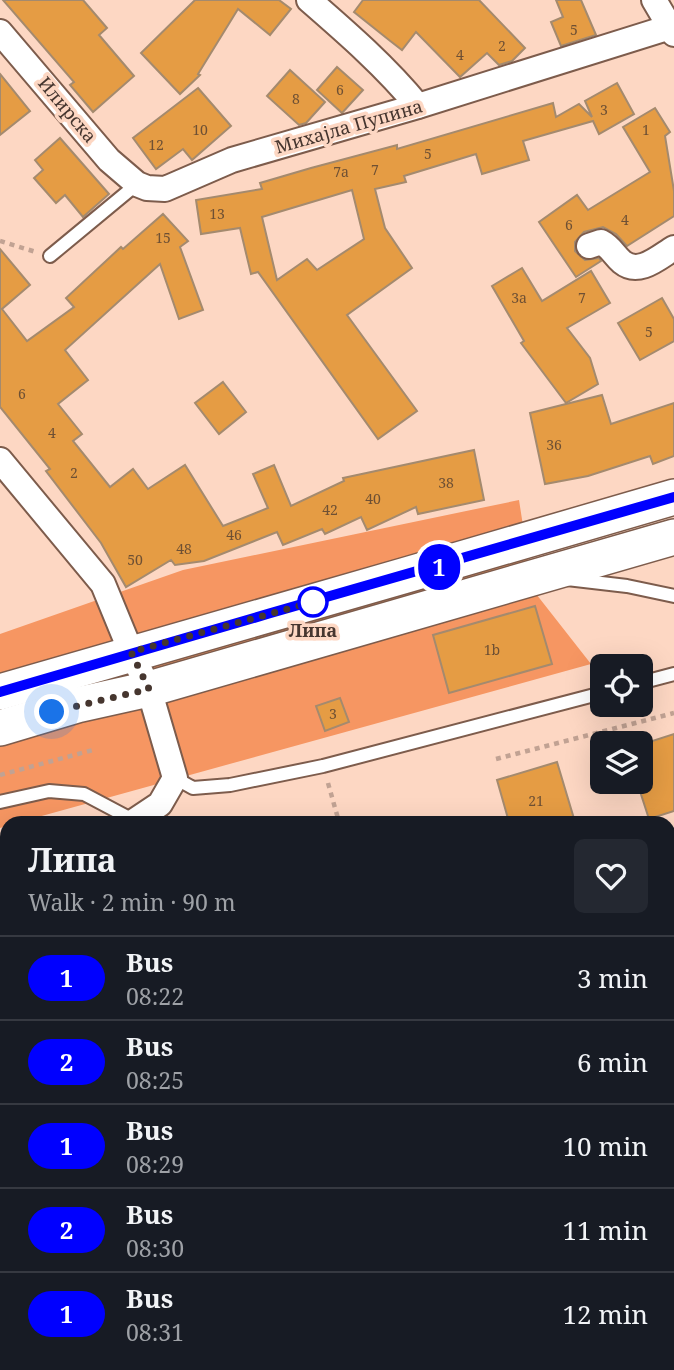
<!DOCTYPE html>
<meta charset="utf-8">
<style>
body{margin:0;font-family:"Noto Serif",serif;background:#242831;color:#f1f3f6;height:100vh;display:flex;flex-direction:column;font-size:26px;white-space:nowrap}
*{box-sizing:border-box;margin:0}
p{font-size:23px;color:#9ea1a6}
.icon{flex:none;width:38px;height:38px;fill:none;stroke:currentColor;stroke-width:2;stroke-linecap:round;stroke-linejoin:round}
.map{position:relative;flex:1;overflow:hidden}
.details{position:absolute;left:0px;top:816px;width:676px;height:555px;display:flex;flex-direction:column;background:#171b24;border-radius:21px 21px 0 0;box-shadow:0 7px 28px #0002}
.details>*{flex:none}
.badge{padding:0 14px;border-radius:23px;font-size:24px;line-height:46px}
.tools{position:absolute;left:590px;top:654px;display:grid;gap:14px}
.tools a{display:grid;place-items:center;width:63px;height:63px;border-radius:10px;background:#171b24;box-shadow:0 7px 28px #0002;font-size:35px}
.you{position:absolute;width:35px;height:35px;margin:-18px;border:5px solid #fff;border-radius:50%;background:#1a73e8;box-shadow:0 0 0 10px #1a73e833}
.map>.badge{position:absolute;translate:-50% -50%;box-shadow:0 0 0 4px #fff}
.round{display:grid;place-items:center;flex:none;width:74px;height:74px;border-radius:10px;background:#242831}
.headline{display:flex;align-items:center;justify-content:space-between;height:119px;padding:0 28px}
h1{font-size:33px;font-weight:700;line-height:52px}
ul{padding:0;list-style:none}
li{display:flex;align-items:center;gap:21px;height:84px;padding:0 28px;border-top:2px solid #363941}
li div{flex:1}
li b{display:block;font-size:26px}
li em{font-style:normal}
li .badge{min-width:77px;font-weight:700;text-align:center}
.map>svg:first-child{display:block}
.green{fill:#f69662}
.building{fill:#e59c44;stroke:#a48a6e;stroke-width:2;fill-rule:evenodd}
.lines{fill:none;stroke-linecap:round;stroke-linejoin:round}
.lane-casing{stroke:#7d5c4c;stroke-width:16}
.street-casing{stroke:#7d5c4c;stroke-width:28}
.secondary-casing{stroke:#7d5c4c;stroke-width:38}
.path{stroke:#c1a293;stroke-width:4.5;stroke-dasharray:5 5;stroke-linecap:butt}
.lane{stroke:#fff;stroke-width:12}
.street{stroke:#fff;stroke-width:24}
.secondary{stroke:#fff;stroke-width:35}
.line-casing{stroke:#fff;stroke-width:16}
.line{stroke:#00f;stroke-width:10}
.walk{stroke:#46362f;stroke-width:7;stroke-dasharray:0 12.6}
.stop-dot{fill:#fff;stroke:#00f;stroke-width:3.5}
.labels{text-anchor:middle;stroke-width:7;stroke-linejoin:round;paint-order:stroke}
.number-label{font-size:14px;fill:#6e5034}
.street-label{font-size:18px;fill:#46362f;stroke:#fdd7c3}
.stop-label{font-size:18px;font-weight:bold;fill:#46362f;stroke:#fdd7c3}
</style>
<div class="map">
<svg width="674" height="1370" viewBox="0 0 674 1370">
<rect width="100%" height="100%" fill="#fdd7c3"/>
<g class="green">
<polygon points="519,500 533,590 591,664 20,822 7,822 7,826 0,828 0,634 183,570"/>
<polygon points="674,1093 674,1370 375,1370 381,1363 668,1363 668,1097"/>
</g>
<g class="building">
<polygon points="3,0 83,0 107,28 99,35 134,76 93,112 70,85 74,82"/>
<polygon points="195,0 279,0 291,9 270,35 238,9 198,74 200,75 180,94 141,53"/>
<polygon points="363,0 479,0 525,48 512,61 499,65 487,53 460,77 416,32 402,50 389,40 354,12"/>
<polygon points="556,0 581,0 596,35 561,46 551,22 563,17"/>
<polygon points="337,67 363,90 342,113 317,90"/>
<polygon points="290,70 325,102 306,123 299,125 267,96"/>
<polygon points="0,74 30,111 0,135"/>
<path d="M617,83L634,114L599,134L593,121L523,141L529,160L482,174L476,154L404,176L406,182L375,189L385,228L412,268L347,315L417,411L378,439L258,272L251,274L240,228L201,234L196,200L262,189L260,183L311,168L397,145V149L553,103L556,117L579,104L592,117L585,101ZM352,190L364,239L317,270L307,259L277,280L262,217Z"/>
<polygon points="198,88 231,126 192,160 183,149 156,169 133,138"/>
<polygon points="655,108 670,132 665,136 674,191 674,216 627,246 616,234 603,227 584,232 575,242 575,251 585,260 599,258 601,261 576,277 539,222 577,195 588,210 650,172 623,127"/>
<polygon points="60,138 109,194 83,217 65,195 56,203 34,178 43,170 35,160"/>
<polygon points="163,214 188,241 180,247 203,310 179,319 160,264 65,350 88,380 58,404 82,434 73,441 110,487 133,469 148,489 185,465 223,526 268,508 253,474 274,465 291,506 344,481 343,478 474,450 484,500 418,514 416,507 367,530 361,517 325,534 322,529 283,545 277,532 204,561 175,565 171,560 126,587 101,543 46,471 50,469 0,407 0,249 30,285 2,309 27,341 74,307 66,298 121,247 123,249"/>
<polygon points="522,268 542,301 591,271 610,303 567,328 590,358 598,384 566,403 521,343 524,341 492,286"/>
<polygon points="662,298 674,319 674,341 640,360 618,323"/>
<polygon points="223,382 246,412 219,434 195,403"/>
<polygon points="602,395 611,424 674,403 674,456 653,464 650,456 588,476 545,484 530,413"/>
<polygon points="535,606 552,664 449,693 433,635"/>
<polygon points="340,698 349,722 325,731 316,706"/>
<polygon points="674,734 674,811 649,819 637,782 640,782 640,745"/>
<polygon points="557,762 575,822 509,822 497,780"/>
</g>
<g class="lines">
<defs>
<g id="lane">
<polyline points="50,256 137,184"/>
<polyline points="567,579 627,586 674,596"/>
<polyline points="640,683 674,674"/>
<polyline points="175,778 193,788 230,785 323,766 602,693"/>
<polyline points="0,802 49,791 84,794 135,821"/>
<polyline points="0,1033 7,1029"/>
</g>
<g id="street">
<path d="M309,0C347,33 386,67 418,106"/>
<polyline points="654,0 674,34"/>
<polyline points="0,32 109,160 137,184 147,188 165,189 232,160 418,106 670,27"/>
<path d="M589,246L601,242C611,247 614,255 622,262C639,276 659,257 674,248"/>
<polyline points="0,460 103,584 131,652 149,689 175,778 160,804 133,822"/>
<polyline points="668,1077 674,1074"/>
<polyline points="110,1370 118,1363"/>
</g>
<g id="secondary">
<path d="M0,692C224,626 450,564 674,497"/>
<polyline points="0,728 77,705 149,689 674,537"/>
</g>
</defs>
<use href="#lane" class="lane-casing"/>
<use href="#street" class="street-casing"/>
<use href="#secondary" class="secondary-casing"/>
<g class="path">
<polyline points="0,241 36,252"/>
<polyline points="496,759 674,713"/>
<polyline points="0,775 93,750"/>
<polyline points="328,783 339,822"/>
<polyline points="668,1236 674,1231"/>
<polyline points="515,1370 521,1363"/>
</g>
<use href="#lane" class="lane"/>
<use href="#street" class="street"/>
<use href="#secondary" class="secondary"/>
</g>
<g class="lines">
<defs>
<path id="line" d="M0,692C224,625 450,563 674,497"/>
</defs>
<use href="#line" class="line-casing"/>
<use href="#line" class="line"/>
<polyline class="walk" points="52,712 149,689 131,652 313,602"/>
</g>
<circle class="stop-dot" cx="313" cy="602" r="14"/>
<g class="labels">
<g class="number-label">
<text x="574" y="35">5</text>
<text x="502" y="51">2</text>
<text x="460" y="60">4</text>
<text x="340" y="95">6</text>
<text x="296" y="104">8</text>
<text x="604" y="115">3</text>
<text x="200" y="135">10</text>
<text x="646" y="135">1</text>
<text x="156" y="150">12</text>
<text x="428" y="159">5</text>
<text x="375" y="175">7</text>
<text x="341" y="177">7a</text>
<text x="217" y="219">13</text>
<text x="625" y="225">4</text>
<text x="569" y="230">6</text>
<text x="163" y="243">15</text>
<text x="519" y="303">3a</text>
<text x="582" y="303">7</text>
<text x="649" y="337">5</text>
<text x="22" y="399">6</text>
<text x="52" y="438">4</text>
<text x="554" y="450">36</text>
<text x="74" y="478">2</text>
<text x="446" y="488">38</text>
<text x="373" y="504">40</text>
<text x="330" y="515">42</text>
<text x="234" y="540">46</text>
<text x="184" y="554">48</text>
<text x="135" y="565">50</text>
<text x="492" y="655">1b</text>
<text x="333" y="719">3</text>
<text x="536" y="806">21</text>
</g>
<g class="street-label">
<text transform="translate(67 110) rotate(50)" y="6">Илирска</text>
<text transform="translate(349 127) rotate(-16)" y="6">Михајла Пупина</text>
</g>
<g class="stop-label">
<text x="313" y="637">Липа</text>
</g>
</g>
</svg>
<div class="tools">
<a><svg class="icon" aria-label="locate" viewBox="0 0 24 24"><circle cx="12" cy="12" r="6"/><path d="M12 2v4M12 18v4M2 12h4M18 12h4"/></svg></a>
<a><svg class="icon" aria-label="layers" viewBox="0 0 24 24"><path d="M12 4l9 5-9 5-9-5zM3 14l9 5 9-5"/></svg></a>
</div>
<div class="you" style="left:52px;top:712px"></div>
<b class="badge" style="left:439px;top:567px;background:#00f;color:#fff">1</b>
<section class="details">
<div class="headline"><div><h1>Липа</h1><p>Walk · 2 min · 90 m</p></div><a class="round"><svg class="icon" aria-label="heart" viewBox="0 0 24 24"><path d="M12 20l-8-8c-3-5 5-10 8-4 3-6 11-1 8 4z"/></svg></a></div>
<ul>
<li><span class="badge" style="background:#00f;color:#fff">1</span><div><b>Bus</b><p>08:22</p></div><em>3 min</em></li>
<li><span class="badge" style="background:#00f;color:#fff">2</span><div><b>Bus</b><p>08:25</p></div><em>6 min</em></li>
<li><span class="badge" style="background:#00f;color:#fff">1</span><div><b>Bus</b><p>08:29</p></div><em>10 min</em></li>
<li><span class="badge" style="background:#00f;color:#fff">2</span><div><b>Bus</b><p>08:30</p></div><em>11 min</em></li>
<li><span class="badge" style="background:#00f;color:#fff">1</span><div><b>Bus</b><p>08:31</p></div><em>12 min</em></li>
</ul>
</section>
</div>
